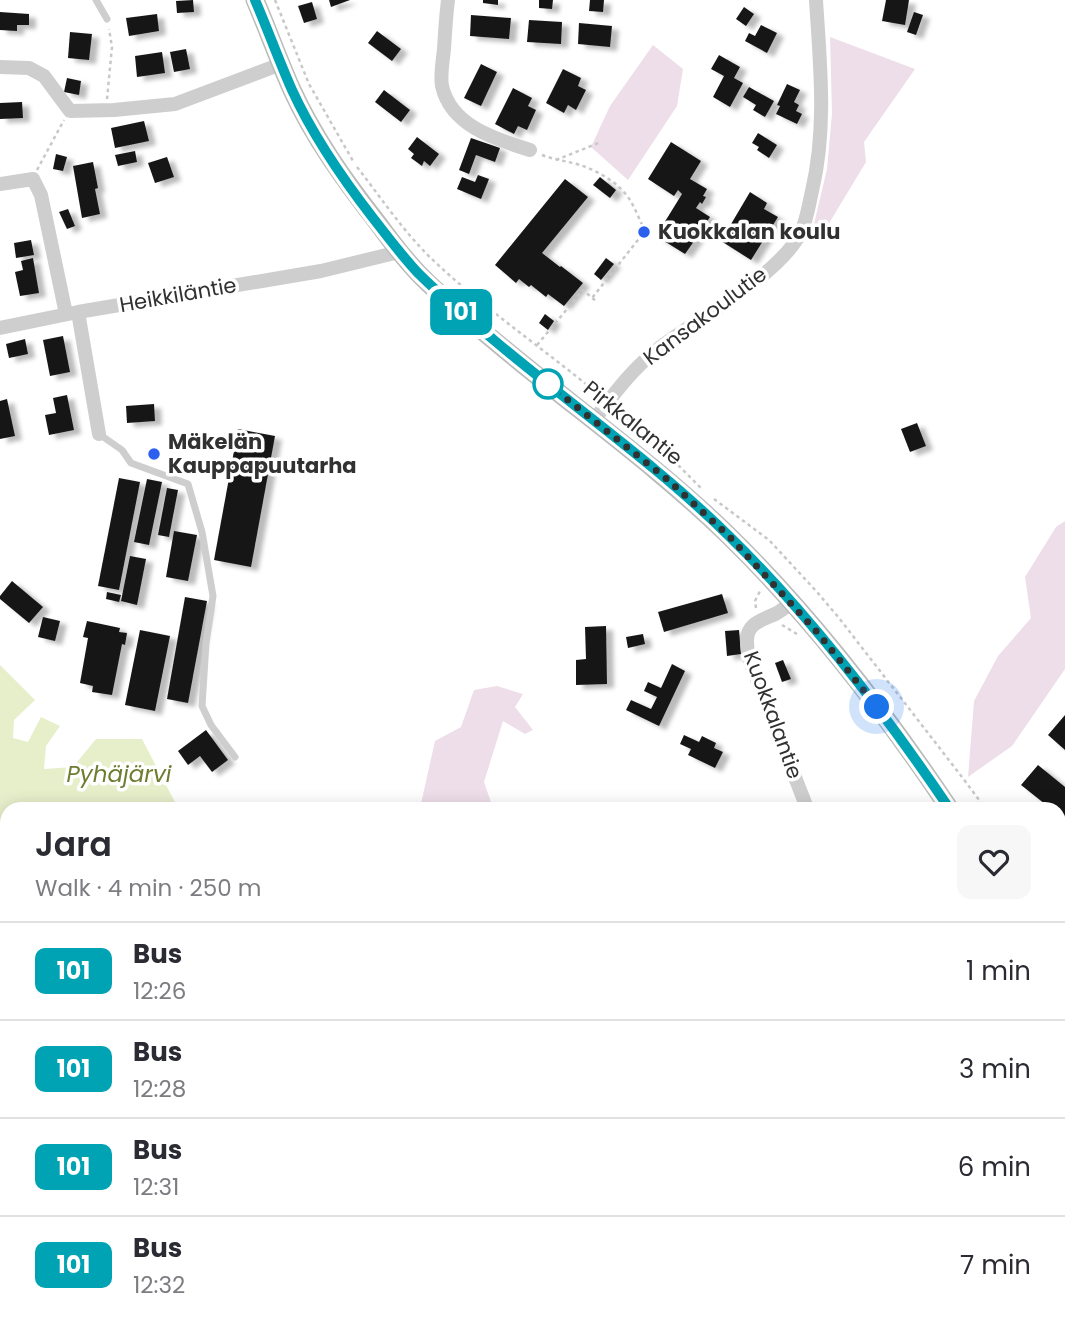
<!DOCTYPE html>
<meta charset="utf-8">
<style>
body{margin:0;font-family:Poppins,sans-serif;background:#f7f7f7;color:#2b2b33;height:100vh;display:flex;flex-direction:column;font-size:26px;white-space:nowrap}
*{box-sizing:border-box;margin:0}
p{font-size:23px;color:#7c7c81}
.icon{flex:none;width:38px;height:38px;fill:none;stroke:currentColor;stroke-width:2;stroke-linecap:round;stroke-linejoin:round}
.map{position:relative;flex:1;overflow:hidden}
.panel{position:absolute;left:0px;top:802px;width:1066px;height:527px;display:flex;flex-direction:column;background:#fff;border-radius:21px 21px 0 0;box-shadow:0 4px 18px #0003}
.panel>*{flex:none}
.badge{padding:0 14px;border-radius:10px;font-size:24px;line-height:46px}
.you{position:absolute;width:35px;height:35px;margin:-18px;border:5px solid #fff;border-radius:50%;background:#1a73e8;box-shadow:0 0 0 10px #1a73e833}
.map>.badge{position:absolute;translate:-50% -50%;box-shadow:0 0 0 4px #fff}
.round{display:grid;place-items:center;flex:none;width:74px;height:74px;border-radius:14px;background:#f7f7f7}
.overview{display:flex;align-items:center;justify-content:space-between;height:119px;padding:0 35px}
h1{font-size:33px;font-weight:600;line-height:52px}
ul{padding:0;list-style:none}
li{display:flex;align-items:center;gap:21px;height:98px;padding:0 35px;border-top:2px solid #e1e1e2}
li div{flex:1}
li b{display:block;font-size:26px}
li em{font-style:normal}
li .badge{min-width:77px;font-weight:700;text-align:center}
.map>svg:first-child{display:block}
.green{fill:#eedeea}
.water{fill:#e7eeca}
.building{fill:#181818;filter:url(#shadow)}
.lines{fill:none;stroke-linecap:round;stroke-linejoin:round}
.path{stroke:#c8c8c8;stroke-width:2.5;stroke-dasharray:3.5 3.5;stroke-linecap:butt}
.lane{stroke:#cecece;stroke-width:7}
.street{stroke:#cecece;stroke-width:14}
.secondary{stroke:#bbb;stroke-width:19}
.line-casing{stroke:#fff;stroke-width:16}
.line{stroke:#00a3b4;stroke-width:10}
.walk{stroke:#313131;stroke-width:7;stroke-dasharray:0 12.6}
.poi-dot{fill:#2c5fee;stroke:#fff;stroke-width:2.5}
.stop-dot{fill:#fff;stroke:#00a3b4;stroke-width:3.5}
.labels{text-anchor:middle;stroke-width:7;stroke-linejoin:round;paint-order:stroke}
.poi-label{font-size:21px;font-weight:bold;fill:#313131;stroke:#fff;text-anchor:start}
.street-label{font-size:21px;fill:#313131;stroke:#fff}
.water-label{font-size:23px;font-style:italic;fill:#6e7d31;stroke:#fff}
</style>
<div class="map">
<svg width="1065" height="1327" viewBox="0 0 1065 1327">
<defs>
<filter id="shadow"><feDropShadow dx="7" dy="4" stdDeviation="2" flood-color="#0004"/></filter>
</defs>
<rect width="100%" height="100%" fill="#fff"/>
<g class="green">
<polygon points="830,37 915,69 864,142 866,162 828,225 814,224 827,169 832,113"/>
<polygon points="653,45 683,69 677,106 628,180 591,147 610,106"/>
<polygon points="1065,521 1065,669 1012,746 968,777 974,701 998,656 1031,618 1025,577 1056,527"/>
<polygon points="497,686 523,694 515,707 533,730 525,734 503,721 484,782 493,808 420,808 435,741 461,727 474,690"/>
</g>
<polygon class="water" points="0,665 35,700 14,720 13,738 28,742 41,717 60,726 46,746 44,769 73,767 96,739 142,739 177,806 181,808 7,808 7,1321 615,1321 623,1327 0,1327"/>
<g class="building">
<polygon points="193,0 194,12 177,13 176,1"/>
<polygon points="329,0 350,0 331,7"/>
<polygon points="483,0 498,0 498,5 483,3"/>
<polygon points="539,0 553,0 552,9 539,8"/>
<polygon points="590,0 604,0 603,12 589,11"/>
<polygon points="886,0 909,0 905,25 882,21"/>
<polygon points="312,2 317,19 304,23 298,6"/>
<polygon points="744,7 754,14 746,26 736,19"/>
<polygon points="0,12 29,14 29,25 17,25 17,31 0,30"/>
<polygon points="914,12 923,15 916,35 907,32"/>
<polygon points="157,14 159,31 129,36 126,18"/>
<polygon points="471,15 511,18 509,39 470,36"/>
<polygon points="529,20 562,22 561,44 527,42"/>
<polygon points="579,23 612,26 610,47 578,44"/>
<polygon points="761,25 777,33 767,53 745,41 749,33 755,36"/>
<polygon points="377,31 401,49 392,61 368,43"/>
<polygon points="70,32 92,34 89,60 68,58"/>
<polygon points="186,49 190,69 174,72 170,52"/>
<polygon points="162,52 165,73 137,77 135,56"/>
<polygon points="719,55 740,67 734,78 743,83 730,107 713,97 724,76 711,69"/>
<polygon points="481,64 497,72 481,106 464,98"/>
<polygon points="563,69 581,78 578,86 586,90 576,110 568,105 564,113 546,103"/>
<polygon points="67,78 81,81 79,95 64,92"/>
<polygon points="787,84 800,90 794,102 799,105 796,111 802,114 797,124 776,114 780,106 777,105"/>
<polygon points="749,87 774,101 765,117 753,110 756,105 743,97"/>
<polygon points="513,88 532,98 528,106 536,110 527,130 518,126 514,134 495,124"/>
<polygon points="384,90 410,110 401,122 375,102"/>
<polygon points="22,102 23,118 0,119 0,103"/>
<polygon points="144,121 149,141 115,148 111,128"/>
<polygon points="758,133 777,145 769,158 757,150 759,147 752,143"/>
<polygon points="417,137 439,154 430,166 424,161 422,166 411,158 414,154 408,149"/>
<polygon points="471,138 500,148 495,162 476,155 469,174 459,170"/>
<polygon points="671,142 701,161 690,179 707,189 703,196 706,197 702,204 700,202 696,208 710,217 700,232 689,225 686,230 697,237 685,254 656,236 682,194 678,190 674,196 648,179"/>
<polygon points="135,151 137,162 118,166 115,155"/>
<polygon points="56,154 67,157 63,171 53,169"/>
<polygon points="167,157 174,177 155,183 148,163"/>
<polygon points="93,162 98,188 95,189 100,214 82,218 73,166"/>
<polygon points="478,175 489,179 481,199 457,189 462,177 475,182"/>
<polygon points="600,177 616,190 610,198 593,185"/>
<polygon points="565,179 588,197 542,253 560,267 561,266 583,283 564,306 548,294 546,297 531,285 529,287 519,279 516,283 495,265"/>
<polygon points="750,192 767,203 764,209 778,217 751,260 721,241"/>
<polygon points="68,209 75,226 67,229 59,212"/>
<polygon points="31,240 34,255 16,258 14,243"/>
<polygon points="33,258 39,293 20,296 15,272 23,270 21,261"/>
<polygon points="606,258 614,264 601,280 594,274"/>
<polygon points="545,314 554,321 548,330 539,323"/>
<polygon points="63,336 70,372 50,376 43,340"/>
<polygon points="25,339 28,354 9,358 6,344"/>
<polygon points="67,395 74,430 49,435 45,415 56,413 53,398"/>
<polygon points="7,399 15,436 0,439 0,401"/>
<polygon points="154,404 155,421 127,423 126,406"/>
<polygon points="917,423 926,446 910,452 901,429"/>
<polygon points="238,429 275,436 251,567 214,560"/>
<polygon points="119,478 140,482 119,590 98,586"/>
<polygon points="147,479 162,482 149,545 134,542"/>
<polygon points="167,488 178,490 169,537 158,535"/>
<polygon points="174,531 197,535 188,581 166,577"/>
<polygon points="130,556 146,559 137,605 121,601"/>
<polygon points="12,581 43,607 29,623 0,599 0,596"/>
<polygon points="107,592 121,595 119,602 106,599"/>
<polygon points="722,594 728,613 664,632 658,612"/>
<polygon points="185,597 207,601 188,703 167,699"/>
<polygon points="43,617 60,621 55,641 38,637"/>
<polygon points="87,621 120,628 119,632 127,633 125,645 122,644 112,695 92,692 93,686 80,683 88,638 83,637"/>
<polygon points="606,626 607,684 576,685 576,660 586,659 585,627"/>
<polygon points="140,630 170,636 155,711 125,705"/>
<polygon points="739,630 741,654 727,656 725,631"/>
<polygon points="643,634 645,644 628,648 626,637"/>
<polygon points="783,660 791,679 782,682 775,663"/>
<polygon points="672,664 685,671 659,726 626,710 631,700 651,709 657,697 644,691 648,682 661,688"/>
<polygon points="1065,715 1065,750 1048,735"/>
<polygon points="206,730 228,760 212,772 200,756 188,765 178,751"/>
<polygon points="684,735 699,742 702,736 716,743 714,748 723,752 715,768 688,755 691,749 680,744"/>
<polygon points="1038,765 1065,787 1065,821 1059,816 1059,808 1050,808 1021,785"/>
<polygon points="1059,1170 1065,1180 1065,1205 1060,1209"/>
<polygon points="1059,1253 1065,1261 1065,1272 1059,1276"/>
</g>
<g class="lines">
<g class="path">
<polyline points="275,0 309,84 353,161"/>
<polyline points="107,99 112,47 109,29"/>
<path d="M542,155C555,160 567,161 580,165C599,171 620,184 630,200C636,210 640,221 645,231L592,298"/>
<polyline points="556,160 601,142"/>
<path d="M357,167C382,199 405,234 435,262C486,310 544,349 598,394"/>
<polyline points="37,170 64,120"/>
<polyline points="537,345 583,290 597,302"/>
<polyline points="616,409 647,434 701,488"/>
<polyline points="714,499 769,540 817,592 839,618 962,777 985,808"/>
<polyline points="756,608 755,601 760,591"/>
<polyline points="782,625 797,634"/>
<polyline points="1059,934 1065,948"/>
<polyline points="1059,1153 1065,1157"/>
<polyline points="1059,1295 1065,1289"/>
<polyline points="918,1321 924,1327"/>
<polyline points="1039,1327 1042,1321"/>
</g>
<g class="lane">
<polyline points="96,0 107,19"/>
<polyline points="99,434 122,450 131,463 188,484 202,532 213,596 206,643 202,706 211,725 235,757"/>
<polyline points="668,1321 675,1327"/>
<polyline points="948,1327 949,1321"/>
</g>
<g class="street">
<path d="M448,0C446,16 445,32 444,49C443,60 440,75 442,86C451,126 495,139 530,150"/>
<polyline points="0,67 29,68 44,76 70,111 114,110 175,104 281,64"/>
<polyline points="0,184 33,179 41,195 66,314"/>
<polyline points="0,328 73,313"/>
<path d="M594,420C614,394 632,369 658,349C697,319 780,275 801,232C807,219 809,204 812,191C827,128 820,64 816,0"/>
<polyline points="99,434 78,312 321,271 399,252"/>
<path d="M791,603C787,606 782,610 777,613C764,620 746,622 747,642C747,647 748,653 749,659L807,808"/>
<polyline points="1059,908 1065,901"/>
<polyline points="862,1321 863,1327"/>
</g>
<g class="secondary">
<path d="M255,0C268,30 279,61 292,90C314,138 345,181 377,222C390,240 403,257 418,273C440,296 466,317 491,338C569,404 654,463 728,535C812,617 884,711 949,808"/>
<polyline points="1059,973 1065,982"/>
</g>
</g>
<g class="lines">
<defs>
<path id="line" d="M255,0C268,30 279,61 292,90C313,136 342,178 373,218C388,237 402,256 418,273C442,297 469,319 495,341C572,406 656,464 728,535C812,617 884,712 949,808"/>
</defs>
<use href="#line" class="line-casing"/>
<use href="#line" class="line"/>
<polyline class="walk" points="548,384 668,480 729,536 818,633 877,707"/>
</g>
<g class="poi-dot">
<circle cx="644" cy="232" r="7"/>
<circle cx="154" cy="454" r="7"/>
</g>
<circle class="stop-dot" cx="548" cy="384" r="14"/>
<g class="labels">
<g class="poi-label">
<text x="658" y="239">Kuokkalan koulu</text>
<text x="168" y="449">Mäkelän<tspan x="168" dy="24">Kauppapuutarha</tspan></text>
</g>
<g class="street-label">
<text transform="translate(178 295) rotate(-10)" y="7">Heikkiläntie</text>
<text transform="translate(705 316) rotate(-37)" y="7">Kansakoulutie</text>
<text transform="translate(633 423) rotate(39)" y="7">Pirkkalantie</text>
<text transform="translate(773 715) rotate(70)" y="7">Kuokkalantie</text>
</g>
<g class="water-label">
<text x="119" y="782">Pyhäjärvi</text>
</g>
</g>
</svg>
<div class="you" style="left:877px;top:707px"></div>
<b class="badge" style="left:461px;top:312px;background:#00a3b4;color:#fff">101</b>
<section class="panel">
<div class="overview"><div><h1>Jara</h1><p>Walk · 4 min · 250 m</p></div><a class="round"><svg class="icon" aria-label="heart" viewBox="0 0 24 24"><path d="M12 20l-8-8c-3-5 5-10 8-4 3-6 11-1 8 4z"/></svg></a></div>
<ul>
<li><span class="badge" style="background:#00a3b4;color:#fff">101</span><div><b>Bus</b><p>12:26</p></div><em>1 min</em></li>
<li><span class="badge" style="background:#00a3b4;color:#fff">101</span><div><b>Bus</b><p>12:28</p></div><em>3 min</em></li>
<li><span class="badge" style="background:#00a3b4;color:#fff">101</span><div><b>Bus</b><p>12:31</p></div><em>6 min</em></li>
<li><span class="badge" style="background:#00a3b4;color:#fff">101</span><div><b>Bus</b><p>12:32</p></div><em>7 min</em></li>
</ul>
</section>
</div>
